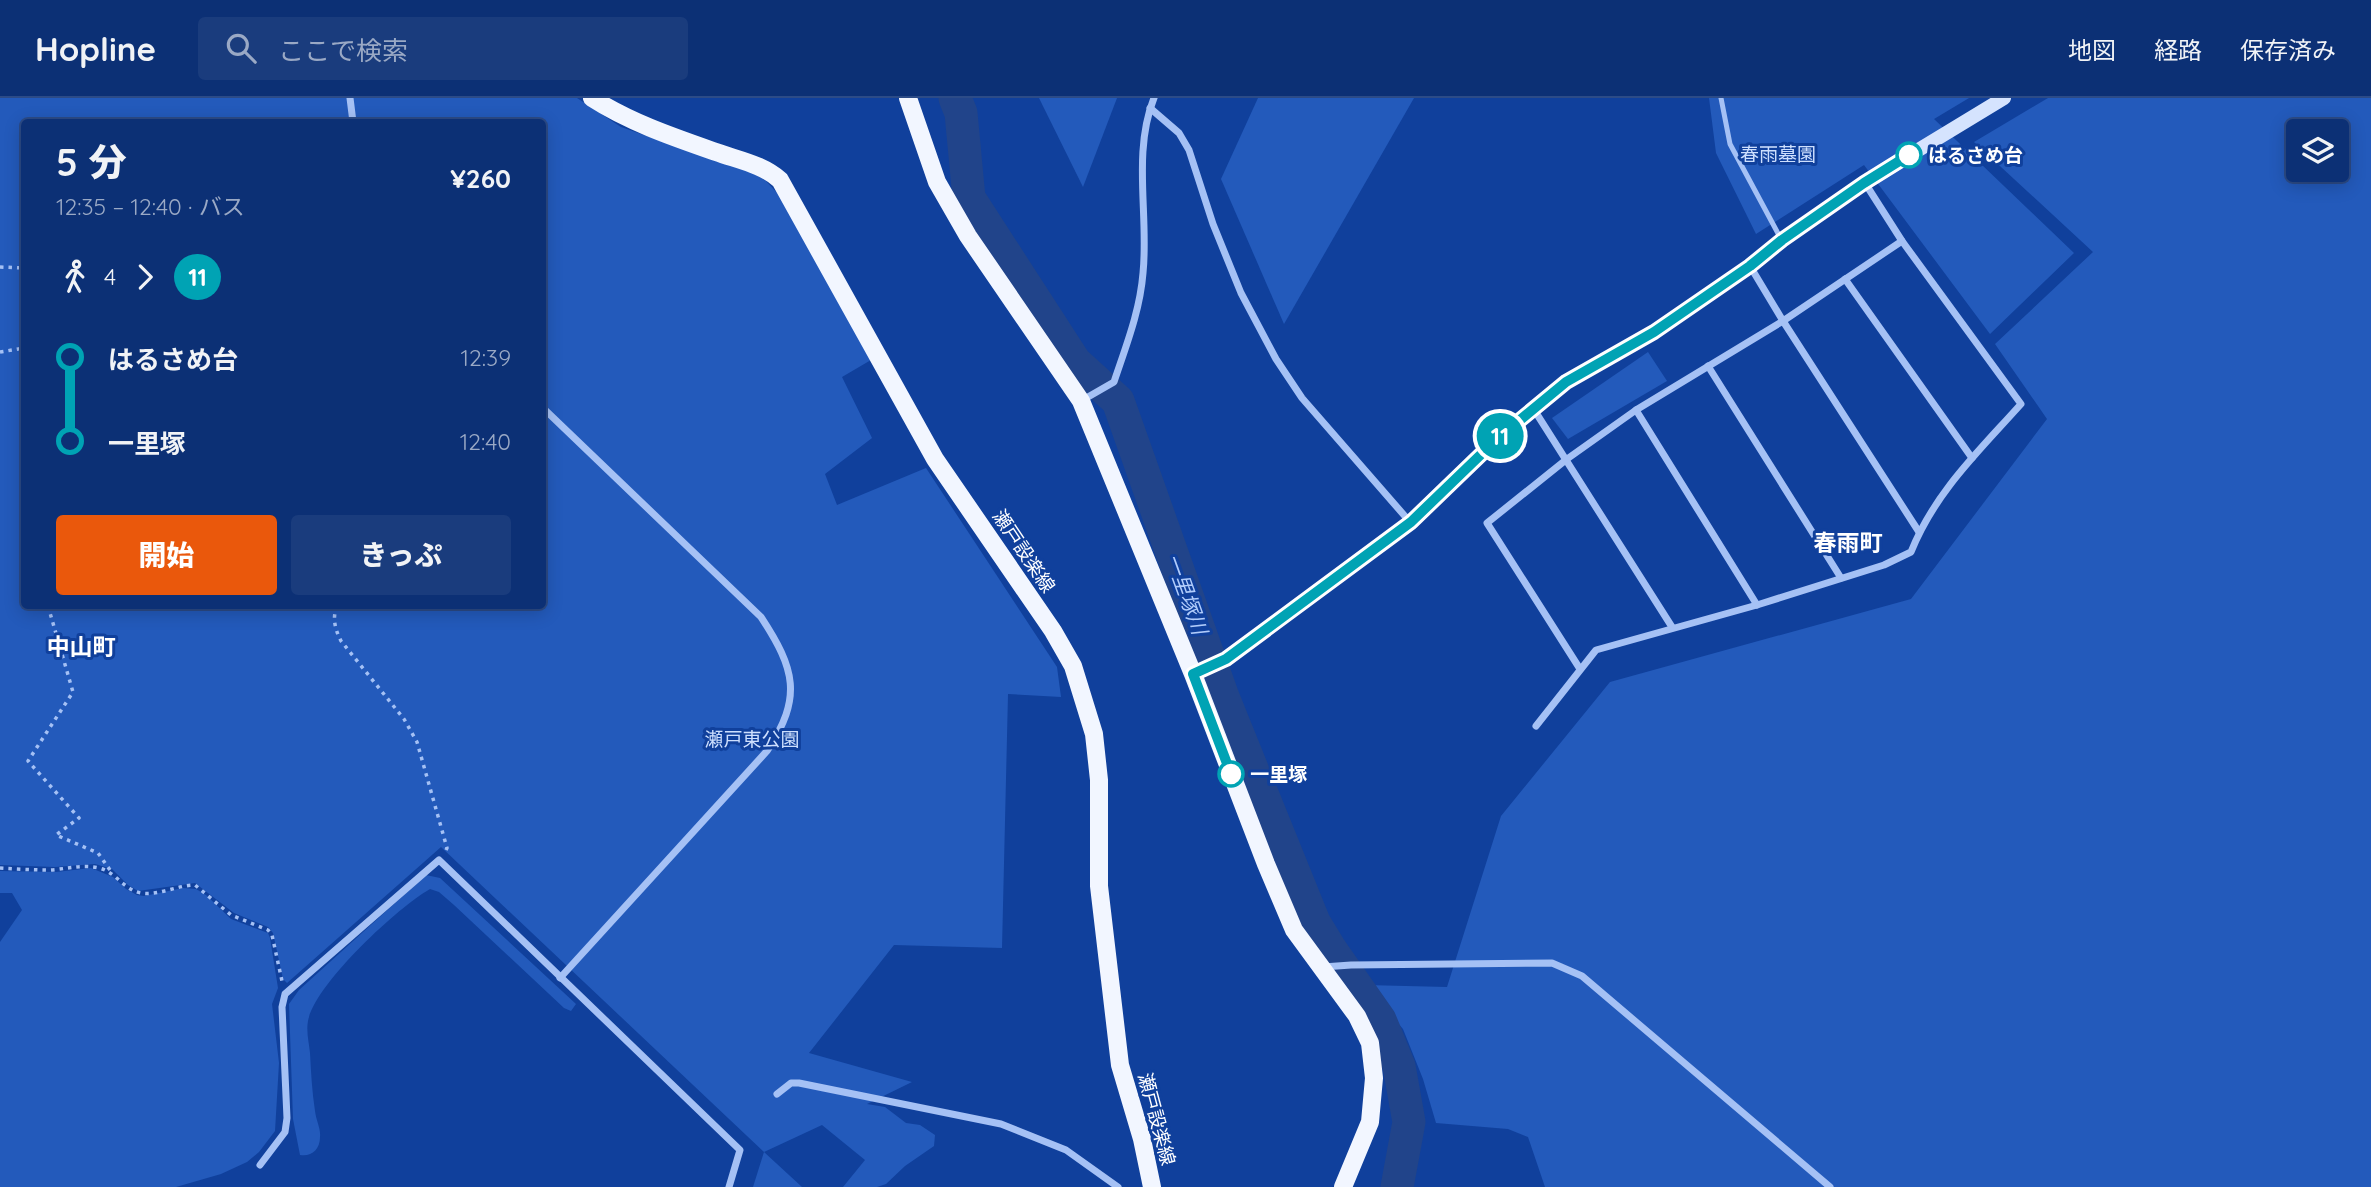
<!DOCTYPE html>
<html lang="ja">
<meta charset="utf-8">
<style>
body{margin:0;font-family:Quicksand,"Noto Sans JP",sans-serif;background:#1a3c7d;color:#f1f3f6;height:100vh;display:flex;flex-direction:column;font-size:26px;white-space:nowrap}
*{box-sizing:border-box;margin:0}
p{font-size:23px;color:#9aa9c5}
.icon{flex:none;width:38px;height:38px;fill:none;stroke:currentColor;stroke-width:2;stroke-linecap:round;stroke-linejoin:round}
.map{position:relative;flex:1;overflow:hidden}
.drawer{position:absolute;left:21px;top:21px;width:525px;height:490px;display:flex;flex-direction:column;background:#0c3075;border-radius:7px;box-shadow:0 4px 18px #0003,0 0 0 2px #2c4b87}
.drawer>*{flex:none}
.badge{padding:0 14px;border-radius:23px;font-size:24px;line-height:46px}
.fabs{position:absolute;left:2286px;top:21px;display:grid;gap:14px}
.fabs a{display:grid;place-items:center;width:63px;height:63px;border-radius:7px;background:#0c3075;box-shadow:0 4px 18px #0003,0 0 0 2px #2c4b87;font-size:35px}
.map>.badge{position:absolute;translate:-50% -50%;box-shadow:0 0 0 4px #fff}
.legs{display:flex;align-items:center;gap:10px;height:77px;padding:0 35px;font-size:23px}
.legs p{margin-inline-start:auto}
.summary{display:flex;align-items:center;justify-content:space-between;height:119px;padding:0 35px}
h1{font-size:38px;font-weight:800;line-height:52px}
.button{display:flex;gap:14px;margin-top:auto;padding:14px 35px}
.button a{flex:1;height:80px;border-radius:7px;background:#ea580c;color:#fff;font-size:28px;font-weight:800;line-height:80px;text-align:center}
.button a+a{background:#1a3c7d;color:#f1f3f6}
ul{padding:0 35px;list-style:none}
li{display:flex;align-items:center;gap:24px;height:84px;font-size:26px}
li i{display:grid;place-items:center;width:10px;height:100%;margin:0 9px;background:currentColor}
li i::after{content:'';width:18px;height:18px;margin:-9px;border:5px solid;border-radius:50%;background:#0c3075}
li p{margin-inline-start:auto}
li:first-child i{background:linear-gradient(#0000 50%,currentColor 0)}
li:last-child i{background:linear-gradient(currentColor 50%,#0000 0)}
header{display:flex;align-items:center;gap:42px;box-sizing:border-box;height:98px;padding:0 35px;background:#0c3075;border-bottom:2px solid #2c4b87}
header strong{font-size:33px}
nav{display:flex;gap:38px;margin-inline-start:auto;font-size:24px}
.search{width:490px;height:63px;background:#1a3c7d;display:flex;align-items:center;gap:18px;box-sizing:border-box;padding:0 24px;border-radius:7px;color:#9aa9c5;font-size:26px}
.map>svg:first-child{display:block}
.green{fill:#235abb;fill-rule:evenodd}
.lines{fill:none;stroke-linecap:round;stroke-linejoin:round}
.river{stroke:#21448a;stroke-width:33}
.path{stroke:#a5c1f5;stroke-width:3.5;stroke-dasharray:3.5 5;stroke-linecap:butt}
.lane{stroke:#a5c1f5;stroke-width:5}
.street{stroke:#a5c1f5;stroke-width:7}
.secondary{stroke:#d5e3fe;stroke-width:14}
.primary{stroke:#f2f6ff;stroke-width:18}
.line-1-casing{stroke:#fff;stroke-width:16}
.line-1{stroke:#00a3b4;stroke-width:10}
.stop-1-dot{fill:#fff;stroke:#00a3b4;stroke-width:3.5}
.labels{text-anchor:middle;stroke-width:6;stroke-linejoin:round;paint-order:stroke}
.park-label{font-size:19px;fill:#cddffe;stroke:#10409c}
.stop-label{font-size:19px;font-weight:bold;fill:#fff;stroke:#10409c;text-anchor:start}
.street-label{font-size:19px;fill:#fff;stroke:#10409c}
.water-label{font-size:21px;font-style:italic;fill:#b1ccfb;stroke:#10409c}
.quarter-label{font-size:23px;font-weight:bold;fill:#fff;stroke:#10409c}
</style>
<header>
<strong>Hopline</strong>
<div class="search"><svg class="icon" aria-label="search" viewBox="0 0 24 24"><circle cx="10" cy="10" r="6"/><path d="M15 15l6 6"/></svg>ここで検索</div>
<nav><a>地図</a><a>経路</a><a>保存済み</a></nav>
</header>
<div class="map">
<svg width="2371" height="1089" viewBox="0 0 2371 1089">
<rect width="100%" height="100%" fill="#10409c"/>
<g class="green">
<path d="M0,0H577L621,29L753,75L766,83L780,98L871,262L842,279L872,340L825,376L837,407L926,370L1057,569L1061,599L1008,596L1002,850L894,847L809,955L912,984L867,1006L885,1009L906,1025L920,1027L935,1037L934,1048L905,1068L886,1086L877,1089H843L865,1062L822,1027L764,1054L802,1089H753L764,1054L441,749L287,885L283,881L273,835L268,829L234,815L195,785L138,793L128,787L112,771L95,766L55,769L0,767ZM24,24H542V508H24Z"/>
<polygon points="1039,0 1117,0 1083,89"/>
<polygon points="1258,0 1414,0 1284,226 1221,81"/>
<polygon points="1709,0 1969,0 1934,21 2074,155 1990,236 1864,67 1756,136 1716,55"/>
<path d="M2048,0H2371V1089H1545L1528,1039L1508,1031L1436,1025L1423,981L1403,931L1365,887L1447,889L1501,718L1610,584L1911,501L2047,321L1995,246L2093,154L1974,44ZM2298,33H2336V72H2298Z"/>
<polygon points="1648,254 1667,283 1568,341 1552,320"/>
<polygon points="91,770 113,779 126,791 137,797 144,798 183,790 196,791 206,797 231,821 268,835 270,840 278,890 272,906 279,965 275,1033 259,1054 247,1064 221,1076 176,1089 0,1089 0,844 22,812 12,795 0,795 0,773 56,774"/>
<path d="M426,777L440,780L576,906L571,913L564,910L454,807L439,794L430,791C397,810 315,886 308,923C306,933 309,945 310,955C311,974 312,994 315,1013C316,1022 321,1031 320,1039C320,1052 311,1059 300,1057L293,1021L289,906L299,892Z"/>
</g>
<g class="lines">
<polyline class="river" points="955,0 961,15 969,100 1075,264 1118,303 1223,599 1314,824 1331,852 1380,922 1399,968 1409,1024 1397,1089"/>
<g class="path">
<polyline points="0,169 24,170"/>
<polyline points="0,254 24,250"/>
<polyline points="48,508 73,594 28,663 79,720 56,737 98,755 110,772"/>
<path d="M337,508C332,520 335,531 341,543L404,621L417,644L447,750L446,752"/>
<path d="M0,770C16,771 33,772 50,772C67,771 82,766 99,770C116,774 124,792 141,795C158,798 178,787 195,787L231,817L268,832L272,837L282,883"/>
</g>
<polyline class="lane" points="1721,0 1730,46 1781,141"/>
<g class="street">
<polyline points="350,0 353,24"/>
<polyline points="1150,10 1179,35 1189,52 1213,126 1241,195 1276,261 1302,300 1410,424"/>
<polyline points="1750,168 1783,223 1919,434"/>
<polyline points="1845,181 1972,360"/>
<polyline points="1708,268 1841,480"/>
<path d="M1081,303L1114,284C1126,248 1140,213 1143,175C1149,118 1132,55 1154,0"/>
<path d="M542,309L761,519C795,571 803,599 767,653L560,880"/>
<polyline points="1533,310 1672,529"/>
<polyline points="1636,312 1757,507"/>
<polyline points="1580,571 1487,425 1567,361 1636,312 1783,223 1902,143"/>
<path d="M1536,628L1596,552L1757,507L1884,467L1911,454C1935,394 1979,353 2021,306L1902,143L1865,85"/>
<polyline points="1323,869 1351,867 1552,865 1582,878 1830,1089"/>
<polyline points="777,996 791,985 799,985 1001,1026 1066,1052 1118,1089"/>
<polyline points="260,1067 285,1034 287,1020 282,909 285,896 439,762 740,1052 729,1089"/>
</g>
<polyline class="secondary" points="1193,576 1226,561 1411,424 1497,341 1566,284 1654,234 1750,168 1782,142 1864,85 2004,0"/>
<g class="primary">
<path d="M592,0C629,24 673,39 716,54C738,62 762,66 780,82L935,361L1053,533L1073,568L1094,636L1099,682V788L1120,967L1142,1041L1152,1089"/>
<polyline points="908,0 937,84 968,138 1081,303 1193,576 1266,766 1294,832 1357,918 1370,945 1374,980 1370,1024 1343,1089"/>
</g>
</g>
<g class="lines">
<defs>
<polyline id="line-1" points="1231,676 1193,576 1226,561 1411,424 1497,341 1566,284 1654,234 1750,168 1782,142 1864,85 1909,57"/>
</defs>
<use href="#line-1" class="line-1-casing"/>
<use href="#line-1" class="line-1"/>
</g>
<g class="stop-1-dot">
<circle cx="1909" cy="57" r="12"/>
<circle cx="1231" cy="676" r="12"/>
</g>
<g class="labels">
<g class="park-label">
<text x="1778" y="63">春雨墓園</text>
<text x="752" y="648">瀬戸東公園</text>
</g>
<g class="stop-label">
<text x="1928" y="64">はるさめ台</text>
<text x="1250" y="683">一里塚</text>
</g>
<g class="street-label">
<text transform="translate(1024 453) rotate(56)" y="7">瀬戸設楽線</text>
<text transform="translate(1157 1021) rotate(75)" y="7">瀬戸設楽線</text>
</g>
<g class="water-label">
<text transform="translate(1186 496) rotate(70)" y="7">一里塚川</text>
</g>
<g class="quarter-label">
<text x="1848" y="453">春雨町</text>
<text x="81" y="557">中山町</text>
</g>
</g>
</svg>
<div class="fabs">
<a><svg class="icon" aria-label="layers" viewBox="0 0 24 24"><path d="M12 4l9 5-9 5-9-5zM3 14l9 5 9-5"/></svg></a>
</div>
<b class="badge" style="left:1500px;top:338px;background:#00a3b4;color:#fff">11</b>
<section class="drawer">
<div class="summary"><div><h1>5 分</h1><p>12:35 – 12:40 · バス</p></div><b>¥260</b></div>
<div class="legs"><svg class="icon" aria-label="walk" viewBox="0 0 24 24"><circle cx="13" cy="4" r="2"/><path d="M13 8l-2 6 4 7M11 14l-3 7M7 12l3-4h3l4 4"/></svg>4<svg class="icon" aria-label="forward" viewBox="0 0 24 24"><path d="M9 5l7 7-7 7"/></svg><b class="badge" style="background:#00a3b4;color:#fff">11</b></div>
<ul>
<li><i style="color:#00a3b4"></i><b>はるさめ台</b><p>12:39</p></li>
<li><i style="color:#00a3b4"></i><b>一里塚</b><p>12:40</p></li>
</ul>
<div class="button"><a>開始</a><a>きっぷ</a></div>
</section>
</div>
